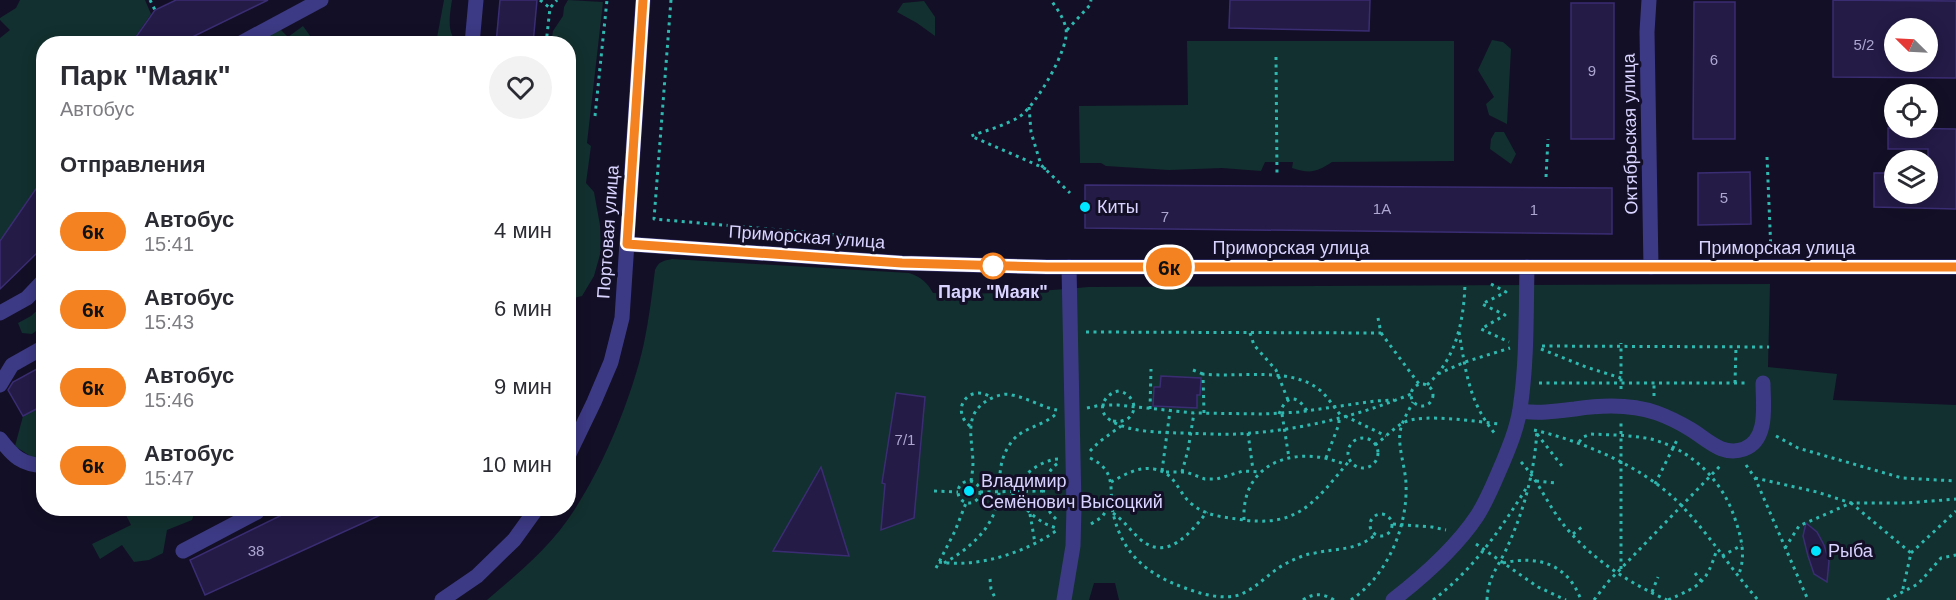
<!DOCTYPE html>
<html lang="ru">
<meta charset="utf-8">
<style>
body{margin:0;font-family:Helvetica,sans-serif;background:#f2f2f3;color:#2b2b33;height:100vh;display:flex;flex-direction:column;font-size:22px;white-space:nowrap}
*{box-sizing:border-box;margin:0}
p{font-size:20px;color:#7c7c81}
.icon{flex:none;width:33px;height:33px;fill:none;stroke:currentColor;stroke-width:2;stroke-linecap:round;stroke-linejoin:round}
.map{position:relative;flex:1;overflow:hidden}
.drawer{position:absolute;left:36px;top:36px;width:540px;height:480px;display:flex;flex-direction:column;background:#fff;border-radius:24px;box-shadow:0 3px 15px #0003}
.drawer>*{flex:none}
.badge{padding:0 12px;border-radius:20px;font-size:21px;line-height:39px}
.needle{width:39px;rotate:294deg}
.controls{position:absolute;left:1884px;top:18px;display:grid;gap:12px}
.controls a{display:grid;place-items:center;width:54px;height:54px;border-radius:50%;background:#fff;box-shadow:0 3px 15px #0003;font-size:30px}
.map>.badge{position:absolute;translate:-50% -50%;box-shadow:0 0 0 3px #fff}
h2{padding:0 24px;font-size:22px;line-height:54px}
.round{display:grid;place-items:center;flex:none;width:63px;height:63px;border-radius:32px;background:#f2f2f3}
.headline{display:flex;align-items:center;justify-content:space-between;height:102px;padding:0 24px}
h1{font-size:28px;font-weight:600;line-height:45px}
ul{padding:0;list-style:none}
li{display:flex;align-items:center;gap:18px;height:78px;padding:0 24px}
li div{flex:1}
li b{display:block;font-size:22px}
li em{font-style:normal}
li .badge{min-width:66px;font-weight:700;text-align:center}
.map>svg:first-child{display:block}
.green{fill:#12302f}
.building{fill:#241b47;stroke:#3b2d73;stroke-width:1.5;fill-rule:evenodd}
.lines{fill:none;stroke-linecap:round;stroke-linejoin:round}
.path{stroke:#2fb8b0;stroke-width:3;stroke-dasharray:3 4.5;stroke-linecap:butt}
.minor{stroke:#3d3a85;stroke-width:15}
.line-casing{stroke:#fff;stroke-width:14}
.line{stroke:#f58220;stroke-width:9}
.poi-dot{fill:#00e5ff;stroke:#130f26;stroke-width:2}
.stop-dot{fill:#fff;stroke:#f58220;stroke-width:3}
.labels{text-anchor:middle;stroke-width:6;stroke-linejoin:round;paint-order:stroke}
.number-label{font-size:15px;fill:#aca6d1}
.street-label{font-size:18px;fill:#d9d4ff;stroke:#130f26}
.poi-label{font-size:18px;fill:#d9d4ff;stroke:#130f26;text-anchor:start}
.stop-label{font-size:18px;font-weight:bold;fill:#d9d4ff;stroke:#130f26}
</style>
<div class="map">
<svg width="1956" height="600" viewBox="0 0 1956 600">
<rect width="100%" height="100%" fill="#130f26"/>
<g class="green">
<polygon points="20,0 145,0 151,14 131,43 44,44 43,177 0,241 0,38 10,30 0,20 0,18 16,8"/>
<path d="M444,0H452C450,14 446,33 458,43H436Z"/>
<polygon points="568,0 603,2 587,143 591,146 586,183 594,192 600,225 601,251 594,276 582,296 574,298 568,295 570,211 568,192 568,44 551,43 553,31 563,16 564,7"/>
<polygon points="924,1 935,17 935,36 917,23 897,12 903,3"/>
<polygon points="303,26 316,44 249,44 270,31 281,30 288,37"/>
<polygon points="1492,40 1503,42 1511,49 1507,124 1489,115 1486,104 1494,97 1478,70"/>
<path d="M1187,41H1454V161L1332,162C1317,172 1310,174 1292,168L1293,162H1265L1261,171L1222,168L1169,170L1106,166L1101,163H1080L1079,106L1188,105Z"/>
<polygon points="1495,132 1504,132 1516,154 1511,164 1490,149 1491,139"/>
<path d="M672,259L909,273C921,277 927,282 933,293C985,295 1036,292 1088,287L1770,284L1768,367L1837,374L1833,400L1956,405V600H1119L1115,583H1094L1089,600H487C513,578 538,557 560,530C597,483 631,402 644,343C649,319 652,294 655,270C659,261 663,261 672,259Z"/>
<polygon points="43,305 43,326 32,334 22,333 18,323 31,316"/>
<polygon points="43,405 43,459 33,458 15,446 23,416"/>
<polygon points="123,509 203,509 195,511 192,520 167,530 163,553 149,560 134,562 122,545 100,559 92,544 131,525"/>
</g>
<g class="building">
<polygon points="176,0 268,0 178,44 131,44 155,10"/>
<polygon points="500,0 537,0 533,44 496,44"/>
<polygon points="1230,0 1370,0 1369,31 1229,28"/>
<path d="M1833,0L1956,1V78L1833,77ZM1894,28H1928V62H1894Z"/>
<polygon points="1694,2 1735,2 1735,139 1693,139"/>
<rect x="1571" y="3" width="43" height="136"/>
<polygon points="1888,128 1956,129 1956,209 1874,207 1874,173 1894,173 1894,194 1928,194 1928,149 1888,149"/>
<polygon points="1750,172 1751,224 1698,225 1698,173"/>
<polygon points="44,177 44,244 38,252 0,289 0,241"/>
<polygon points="1085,185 1612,188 1612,234 1085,228"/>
<polygon points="44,365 44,405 23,416 8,390 13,382"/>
<polygon points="1161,376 1201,378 1200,395 1197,395 1197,408 1153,406 1154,387 1160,387"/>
<polygon points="896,393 925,397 914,518 881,530 885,484 882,483"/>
<polygon points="821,467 849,556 773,551"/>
<polygon points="296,508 396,508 205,595 190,560"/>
<polygon points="1806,523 1817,532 1824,545 1829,561 1827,582 1814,574 1808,556 1803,536"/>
</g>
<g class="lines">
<g class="path">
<polyline points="150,0 155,10"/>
<polyline points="540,0 550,8"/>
<polyline points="671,0 654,219 882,239"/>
<polyline points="1067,30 1090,5 1091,0"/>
<polyline points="179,43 180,44"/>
<polyline points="546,44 550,8 557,0"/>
<polyline points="1276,57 1277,174"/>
<polyline points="1029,107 1031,132 1041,165 1070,193"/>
<polyline points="595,116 607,0"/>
<polyline points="1767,157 1771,252"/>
<path d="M1046,169L971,136C985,131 1006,125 1019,117C1035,107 1070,48 1066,29C1064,18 1057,9 1051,0"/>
<polyline points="1546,177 1548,139"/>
<polyline points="1491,284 1506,292 1482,304 1505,315 1481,329 1509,342"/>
<polyline points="1086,332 1381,333 1378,318"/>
<path d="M1459,332C1466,372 1469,404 1497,436"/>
<polyline points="1250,333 1254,345 1276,370 1288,400"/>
<polyline points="1381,333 1419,384"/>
<polyline points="1542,346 1769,347"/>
<polyline points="1541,349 1586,367 1621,378"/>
<polyline points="1193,370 1203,374"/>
<polyline points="1438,374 1465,362 1510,348"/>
<polyline points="1539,383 1748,383"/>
<polyline points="1735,383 1736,347"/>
<circle cx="1422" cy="395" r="11"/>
<path d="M1427,385C1456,359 1464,321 1465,283"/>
<polyline points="1621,389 1621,343"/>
<polyline points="1654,396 1654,383"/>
<polyline points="1087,408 1101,405 1118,405 1194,413 1263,414 1299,412 1375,401 1394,400"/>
<polyline points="1150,409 1151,369"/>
<path d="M1204,413L1203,374C1240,378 1292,366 1321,391C1329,399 1335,408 1342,417"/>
<path d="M1279,414C1286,396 1296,393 1307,411"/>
<polyline points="1282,414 1289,458"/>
<polyline points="1345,416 1386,436"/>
<path d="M1113,421C1137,425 1142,397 1119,391C1105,393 1095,410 1110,420C1128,432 1155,432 1177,433C1197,433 1217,435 1237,434C1296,431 1356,417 1411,394"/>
<path d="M970,426C949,409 970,382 992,398"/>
<path d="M1534,430C1582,441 1641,466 1677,501C1707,531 1730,568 1758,600"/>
<polyline points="1248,433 1253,470"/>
<polyline points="1537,434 1562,466"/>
<polyline points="1776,436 1798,448 1902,478 1956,481"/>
<circle cx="1363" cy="453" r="15"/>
<path d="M1579,442L1583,437L1591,434C1611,435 1631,435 1651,439C1693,450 1724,482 1736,522C1742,540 1746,558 1738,576"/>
<path d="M1375,445C1385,438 1394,427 1405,422C1423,413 1479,422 1500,424"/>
<polyline points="1090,451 1099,442 1121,426"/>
<path d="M1090,458C1120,472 1107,493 1114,517C1124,556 1149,575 1185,588C1201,594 1222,600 1239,595C1258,588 1271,570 1289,562C1297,558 1306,554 1315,553C1337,548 1356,551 1375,535"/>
<polyline points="1326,458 1339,424 1339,418"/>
<path d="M1058,459C1040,460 1020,477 1012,492L1014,497C1026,509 1040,525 1058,528"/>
<path d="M1521,462C1537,479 1546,501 1560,520C1587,556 1627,582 1667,600"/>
<polyline points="1746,465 1755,478 1808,600"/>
<polyline points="1162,471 1170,411"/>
<polyline points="1166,472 1186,472 1205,479 1217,479 1243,471 1261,472"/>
<polyline points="1182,472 1188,450 1194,413"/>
<polyline points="1755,478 1817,492 1851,503 1907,503 1956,499"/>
<circle cx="969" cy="492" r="11"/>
<path d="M971,481C972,475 973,468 973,462C972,435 962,411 994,397C1000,395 1006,393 1012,395C1028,398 1041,407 1057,410"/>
<polyline points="1536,481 1557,483"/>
<path d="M1111,482C1124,475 1139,466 1154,469C1177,473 1177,493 1193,505C1205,515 1222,517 1237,519C1298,529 1314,503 1350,460"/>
<polyline points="1655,484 1677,440"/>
<polyline points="934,491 958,492"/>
<polyline points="980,492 1043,491"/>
<path d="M1113,513C1124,521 1131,531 1141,540C1168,562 1191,532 1207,512"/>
<circle cx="1381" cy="525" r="11"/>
<polyline points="1030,514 1035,543"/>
<path d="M1056,519C1039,504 1039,477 1058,463"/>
<path d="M1244,520C1241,460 1299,444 1346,465"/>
<polyline points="1091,524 1102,517 1111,503"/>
<polyline points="1393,524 1432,527 1446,530"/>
<polyline points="1573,534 1582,527"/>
<polyline points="1476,544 1538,587 1566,600"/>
<polyline points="1785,548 1799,526 1851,503 1911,553 1902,593"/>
<polyline points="1911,553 1956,511"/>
<polyline points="1722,556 1742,545"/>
<path d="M939,562C978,568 1024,553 1056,531"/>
<path d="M944,563C971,548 996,526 999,493C1000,475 999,460 1010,444C1021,427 1042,427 1056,414"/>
<path d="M1503,563C1538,555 1568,564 1581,600"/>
<polyline points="936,568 955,531 966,503"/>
<polyline points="1621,569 1621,423"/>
<polyline points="1695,573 1702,582"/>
<polyline points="990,579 991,589 996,600"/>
<polyline points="1652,592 1658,577"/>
<path d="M1303,600C1313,593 1323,593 1334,600"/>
<path d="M1351,600C1388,575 1408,526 1406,483C1405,466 1398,448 1400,432C1402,421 1408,412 1413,402"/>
<path d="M1433,600C1473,570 1501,529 1527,487"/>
<path d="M1487,600C1488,578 1496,570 1505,552C1523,514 1535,472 1537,429"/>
<polyline points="1594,600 1607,583 1720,466"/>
<path d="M1668,600C1701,585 1706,584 1717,549"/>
<polyline points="1887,600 1918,584 1941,558 1956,555"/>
</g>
<g class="minor">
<polyline points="1649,0 1647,32 1651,267"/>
<polyline points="239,44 321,0"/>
<polyline points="472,44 476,0"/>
<polyline points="627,244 902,263 1047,267 1956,267"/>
<polyline points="0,313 27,298 44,280"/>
<polyline points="0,385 12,365 44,347"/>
<path d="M1520,411C1539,414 1555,411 1575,409C1601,405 1631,404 1657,413C1668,417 1680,423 1690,429C1707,439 1722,457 1744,449C1769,440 1763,404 1763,383"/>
<path d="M0,439C14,457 21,464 44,466"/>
<polyline points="568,456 594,402 611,362 622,318 643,0"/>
<polyline points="183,551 257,512 259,508"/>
<polyline points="442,600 477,576 514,540 537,508"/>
<polyline points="1064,600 1073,546 1074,507 1069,267"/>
<path d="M1393,600C1424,576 1455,549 1477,516C1488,499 1495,480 1503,462C1510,445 1517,428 1520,409C1527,363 1526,314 1527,267"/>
</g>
</g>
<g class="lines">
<defs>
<polyline id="line" points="643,0 627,244 902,263 1047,267 1956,267"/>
</defs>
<use href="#line" class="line-casing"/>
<use href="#line" class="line"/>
</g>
<g class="poi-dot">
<circle cx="1085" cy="207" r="6"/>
<circle cx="969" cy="491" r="6"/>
<circle cx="1816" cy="551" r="6"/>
</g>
<circle class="stop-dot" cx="993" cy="266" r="12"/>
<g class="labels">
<g class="number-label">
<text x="1864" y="50">5/2</text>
<text x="1714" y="65">6</text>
<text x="1592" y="76">9</text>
<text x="1724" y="203">5</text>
<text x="1382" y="214">1А</text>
<text x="1534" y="215">1</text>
<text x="1165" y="222">7</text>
<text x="905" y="445">7/1</text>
<text x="256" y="556">38</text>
</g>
<g class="street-label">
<text transform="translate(1630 134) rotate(-91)" y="6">Октябрьская улица</text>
<text transform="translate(608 232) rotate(-86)" y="6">Портовая улица</text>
<text transform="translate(807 237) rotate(4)" y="6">Приморская улица</text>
<text x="1291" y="254">Приморская улица</text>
<text x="1777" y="254">Приморская улица</text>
</g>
<g class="poi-label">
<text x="1097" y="213">Киты</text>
<text x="981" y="487">Владимир<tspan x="981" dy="21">Семёнович Высоцкий</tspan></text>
<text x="1828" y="557">Рыба</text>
</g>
<g class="stop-label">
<text x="993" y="298">Парк "Маяк"</text>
</g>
</g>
</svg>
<div class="controls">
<a><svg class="needle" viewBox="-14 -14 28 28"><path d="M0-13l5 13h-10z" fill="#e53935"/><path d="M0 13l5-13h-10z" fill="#7c7c81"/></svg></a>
<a><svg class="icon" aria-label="locate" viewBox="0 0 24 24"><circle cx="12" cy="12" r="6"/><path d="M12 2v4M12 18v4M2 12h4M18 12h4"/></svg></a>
<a><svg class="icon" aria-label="layers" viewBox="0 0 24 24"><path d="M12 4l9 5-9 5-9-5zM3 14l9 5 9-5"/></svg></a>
</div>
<b class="badge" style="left:1169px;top:267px;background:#f58220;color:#111">6к</b>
<section class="drawer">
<div class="headline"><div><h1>Парк &quot;Маяк&quot;</h1><p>Автобус</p></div><a class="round"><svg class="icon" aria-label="heart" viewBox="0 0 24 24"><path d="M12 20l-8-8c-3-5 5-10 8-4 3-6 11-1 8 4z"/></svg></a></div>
<h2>Отправления</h2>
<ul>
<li><span class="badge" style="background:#f58220;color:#111">6к</span><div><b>Автобус</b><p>15:41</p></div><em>4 мин</em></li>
<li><span class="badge" style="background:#f58220;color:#111">6к</span><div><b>Автобус</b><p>15:43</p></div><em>6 мин</em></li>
<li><span class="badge" style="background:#f58220;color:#111">6к</span><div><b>Автобус</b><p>15:46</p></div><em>9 мин</em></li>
<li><span class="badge" style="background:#f58220;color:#111">6к</span><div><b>Автобус</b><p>15:47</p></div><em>10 мин</em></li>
</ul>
</section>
</div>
